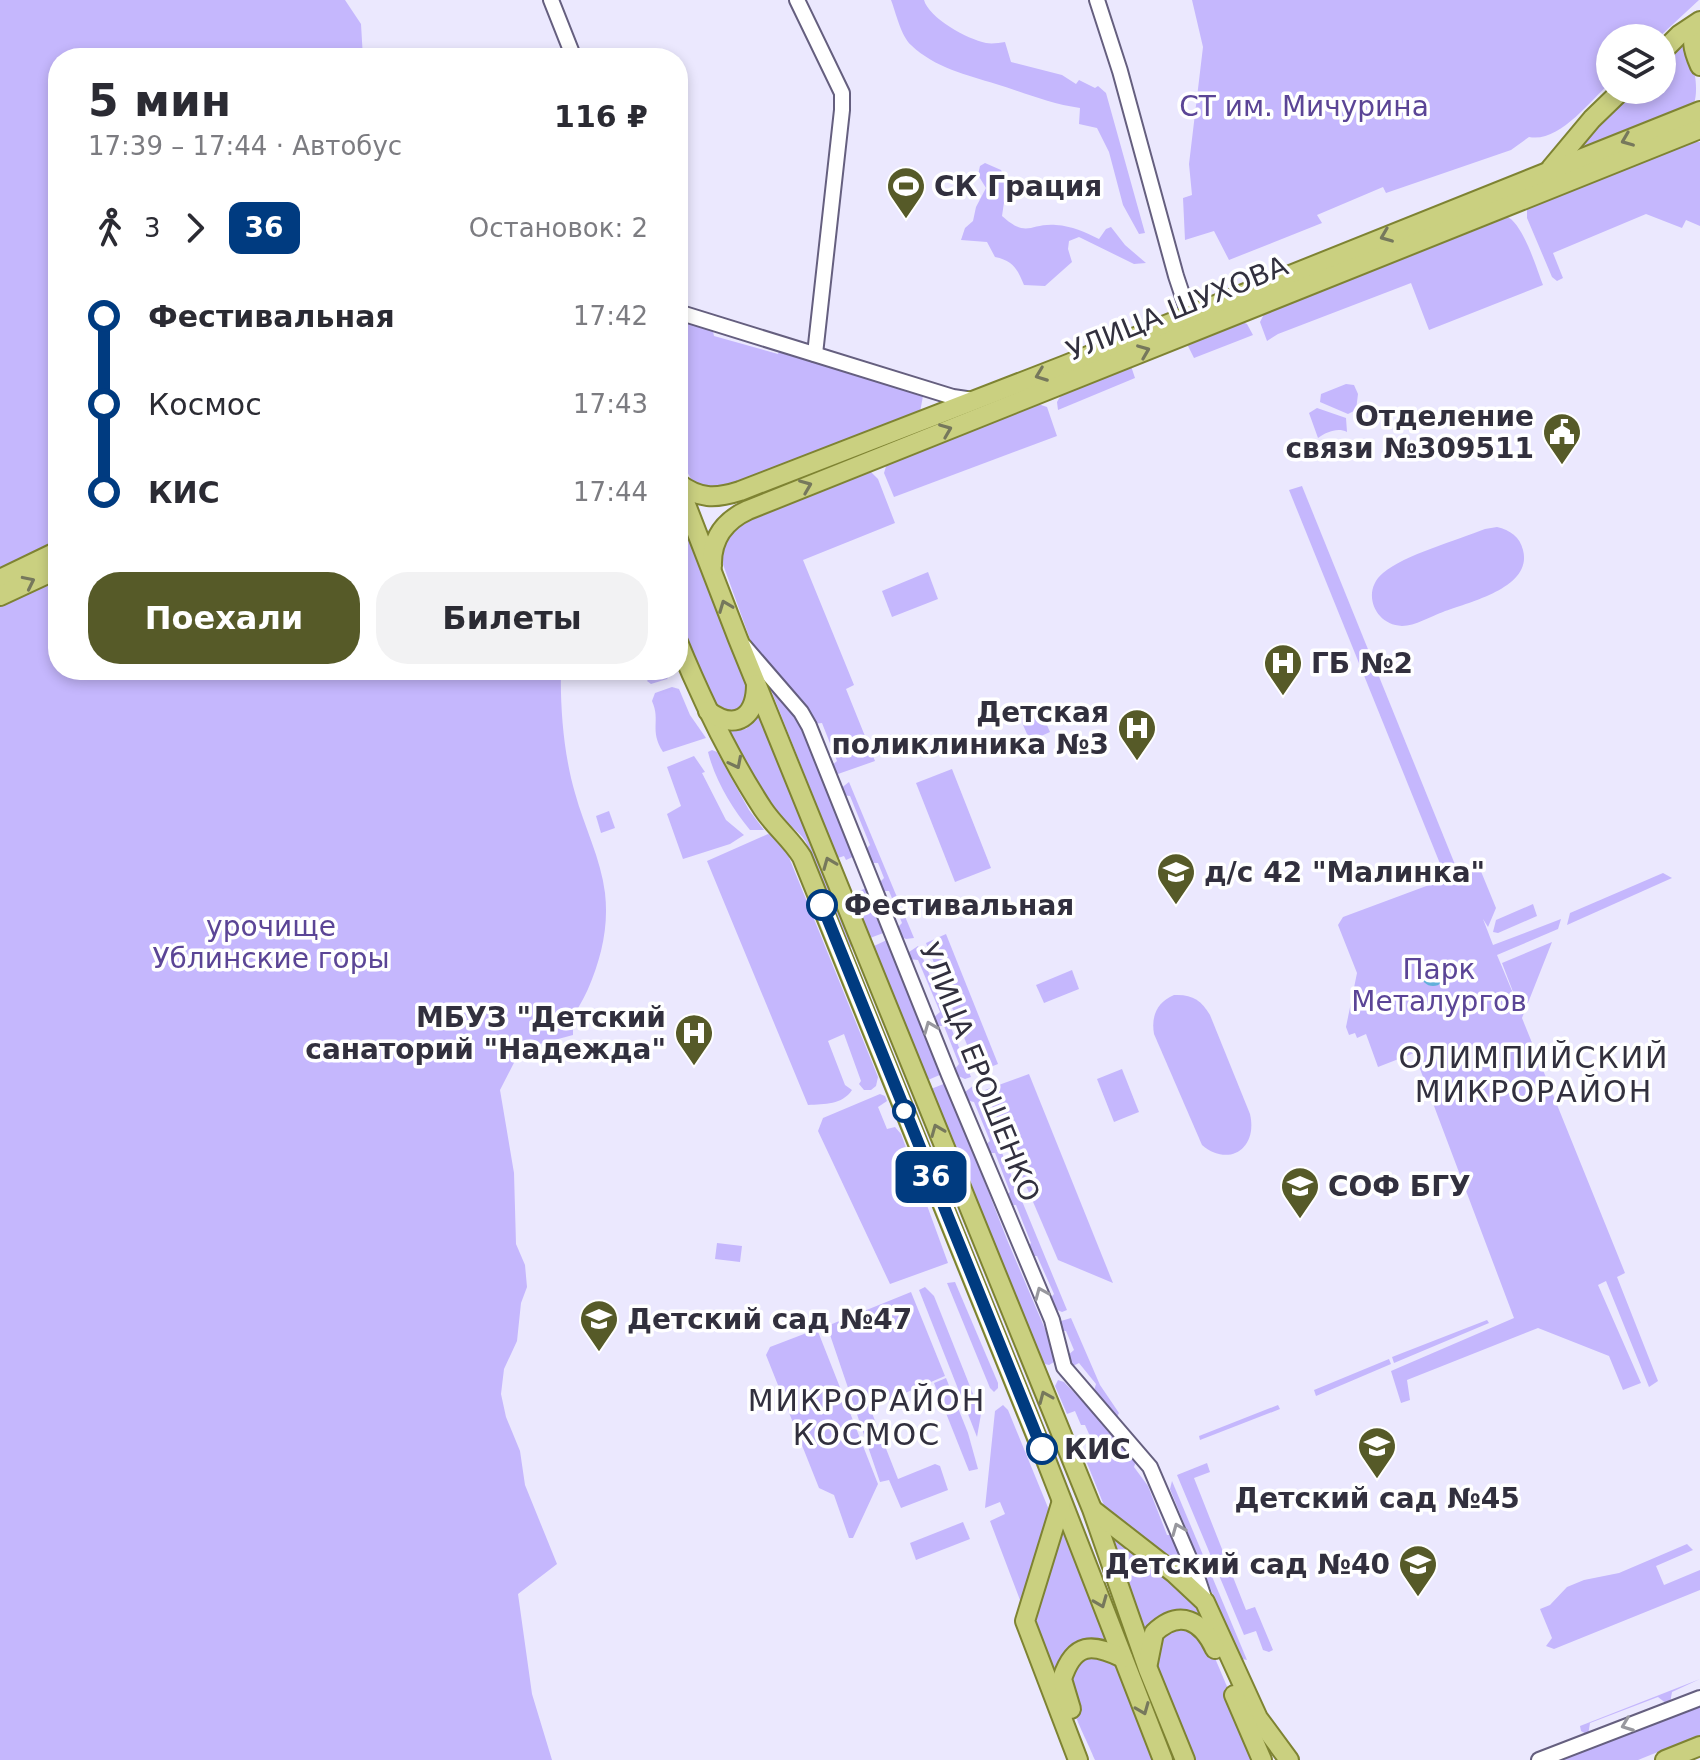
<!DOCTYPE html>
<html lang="ru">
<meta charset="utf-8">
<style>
body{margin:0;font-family:"DejaVu Sans",sans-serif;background:#f2f2f3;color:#2b2b33;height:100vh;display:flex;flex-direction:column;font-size:30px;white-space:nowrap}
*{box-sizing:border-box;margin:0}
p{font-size:26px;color:#7c7c81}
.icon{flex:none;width:44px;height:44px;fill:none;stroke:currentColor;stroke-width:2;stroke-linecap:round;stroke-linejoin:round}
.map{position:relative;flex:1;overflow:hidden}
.details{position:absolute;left:48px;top:48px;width:640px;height:632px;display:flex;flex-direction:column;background:#fff;border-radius:32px;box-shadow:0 4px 12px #0003}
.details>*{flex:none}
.badge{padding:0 16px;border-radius:12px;font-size:28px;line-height:52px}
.buttons{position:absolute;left:1596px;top:24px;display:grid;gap:16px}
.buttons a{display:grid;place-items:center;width:80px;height:80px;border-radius:50%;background:#fff;box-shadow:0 4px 12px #0003;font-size:40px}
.map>.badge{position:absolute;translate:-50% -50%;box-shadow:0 0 0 4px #fff}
.legs{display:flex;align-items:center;gap:12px;height:88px;padding:0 40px;font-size:26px}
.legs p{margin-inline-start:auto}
.summary{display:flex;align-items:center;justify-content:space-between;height:136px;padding:0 40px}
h1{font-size:44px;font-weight:700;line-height:60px}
.button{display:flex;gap:16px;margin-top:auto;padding:16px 40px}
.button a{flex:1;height:92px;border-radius:32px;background:#565a28;color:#fff;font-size:32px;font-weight:700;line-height:92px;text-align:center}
.button a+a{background:#f2f2f3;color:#2b2b33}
ul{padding:0 40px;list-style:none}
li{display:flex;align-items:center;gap:28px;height:88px;font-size:30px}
li i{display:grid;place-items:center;width:12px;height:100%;margin:0 10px;background:currentColor}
li i::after{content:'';width:20px;height:20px;margin:-10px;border:6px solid;border-radius:50%;background:#fff}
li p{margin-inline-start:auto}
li:first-child i{background:linear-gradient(#0000 50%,currentColor 0)}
li:last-child i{background:linear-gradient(currentColor 50%,#0000 0)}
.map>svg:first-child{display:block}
.green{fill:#c5b7fd}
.water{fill:#62b0da}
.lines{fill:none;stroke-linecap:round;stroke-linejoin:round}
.minor-casing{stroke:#655f7f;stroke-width:18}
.major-casing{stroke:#7e8332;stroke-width:22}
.minor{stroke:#fff;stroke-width:14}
.major{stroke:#cad080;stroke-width:18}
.oneway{stroke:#76785c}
.oneway2{stroke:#98989e}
.line-1-casing{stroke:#fff;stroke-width:18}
.line-1{stroke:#003b80;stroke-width:12}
.stop-1-dot{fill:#fff;stroke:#003b80;stroke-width:4}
.labels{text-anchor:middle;stroke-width:7;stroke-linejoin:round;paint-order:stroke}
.park-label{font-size:28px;fill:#5b4596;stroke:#fff}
.poi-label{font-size:28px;font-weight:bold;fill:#32303e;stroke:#fff;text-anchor:start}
.street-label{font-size:28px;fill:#32303e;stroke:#fff}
.stop-label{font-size:28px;font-weight:bold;fill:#32303e;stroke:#fff;text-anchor:start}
.neighbourhood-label{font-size:30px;letter-spacing:2px;fill:#32303e;stroke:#fff}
</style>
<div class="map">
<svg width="1700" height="1760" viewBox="0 0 1700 1760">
<rect width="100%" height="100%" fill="#ebe8fe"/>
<g class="green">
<polygon points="0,0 345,0 361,24 363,58 58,58 58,541 0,569"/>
<path d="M891,0H924C929,18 967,39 986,43C992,44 999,43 1005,42L1011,62L1062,75L1076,84L1079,80L1095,88L1098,86L1106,93L1145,233L1139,234L1123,205L1109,152L1097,128L1079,124L1080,108C1050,104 1025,93 996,84C967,75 935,68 911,45C901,36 896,13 891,0Z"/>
<path d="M1192,0H1699L1658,38H1610V83C1589,102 1559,143 1529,137L1511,150L1386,193L1383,187L1317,215L1322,223L1229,260L1214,231L1185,240L1183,198L1192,195L1189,164L1203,47Z"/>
<path d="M1686,40C1692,59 1700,86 1694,104L1572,153L1630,90H1662V60Z"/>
<polygon points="1692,142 1700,142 1700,226 1686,220 1682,228 1646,214 1553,253 1563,278 1557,281 1552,277 1527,218 1527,209"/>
<path d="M985,163L1001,170L1007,182L1002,216C1028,239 1029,223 1056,225C1072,226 1085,232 1099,239L1106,229L1111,227L1125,245L1146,263L1134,264L1079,237L1069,241L1068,249L1072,262L1045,286L1024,285C1017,269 1014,261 995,257L987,242L961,240L965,228L973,221L976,207L986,188L978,175L980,166Z"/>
<path d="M1506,216C1523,223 1536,267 1543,285L1429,330L1411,283L1278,334L1267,341L1260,322L1265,312Z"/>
<polygon points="678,317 712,327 714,336 778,354 780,349 915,392 923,396 920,412 715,491 693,483 678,454"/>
<polygon points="1243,322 1247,324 1253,335 1194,358 1187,344"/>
<polygon points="1131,366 1135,378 1058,410 1057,402 1061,395"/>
<polygon points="1346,384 1354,385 1358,394 1356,410 1348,414 1320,402 1321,394"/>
<polygon points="1038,404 1047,407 1057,436 894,497 884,473 887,463"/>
<path d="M1317,408L1346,418L1347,432C1338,427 1326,432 1318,438L1309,413Z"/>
<polygon points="870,471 878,479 895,523 803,560 854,685 846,689 875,761 838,774 830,767 837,761 822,723 813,724 800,700 751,642 720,556 721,547 738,524"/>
<polygon points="1302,486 1456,867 1443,871 1289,490"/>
<path d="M678,512L747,684C749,696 745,705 734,711L720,709L712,701L678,618Z"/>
<path d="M1497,527C1510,530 1520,537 1523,550C1533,588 1469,602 1443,612C1431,616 1415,626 1402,626C1374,625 1361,591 1383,573C1404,555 1458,540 1485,529Z"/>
<polygon points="928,572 938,599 892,617 882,591"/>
<path d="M58,579V670H561C560,708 564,756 575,793C584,826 601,859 605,893C609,927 601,959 588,989C578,1011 573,1010 573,1035L521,1049L500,1090L514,1173L516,1244L525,1265L527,1287L521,1303L517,1341L504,1369L501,1394L506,1417L520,1451L525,1485L557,1564L518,1594L532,1694L552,1760H0V606Z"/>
<polygon points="647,670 671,670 671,674 667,679 651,684 647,681 650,677"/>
<polygon points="765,675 801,721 855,856 846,860 844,856 838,858"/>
<path d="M672,687L679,689L690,715L706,738L663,752C649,730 661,721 652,701L655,693Z"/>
<polygon points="1037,702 1050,732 1030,741 1017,711"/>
<path d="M759,715L854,946L849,947L806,842C797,828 783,822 774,810C756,785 743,757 728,731L746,729Z"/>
<path d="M712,750L717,752L749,810L764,830H750C732,808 715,780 708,752Z"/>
<polygon points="694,756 705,772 702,773 726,820 744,835 730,844 683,859 667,814 681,806 667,767"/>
<polygon points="952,769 991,868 955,882 916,783"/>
<polygon points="849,782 914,938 906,939 899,936 897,928 902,923 889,891 882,891 878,884 884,878 878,863 870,863 865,850 870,845 850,796 842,795 840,789"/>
<polygon points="609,811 615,828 601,833 596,816"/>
<path d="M768,834L782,840L878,1077L876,1086L871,1090H864L859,1084L861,1081L844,1034L828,1041L845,1085L852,1090C842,1105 825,1104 808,1105L707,861Z"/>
<polygon points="1480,869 1496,908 1488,927 1483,919 1493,945 1561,919 1558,929 1497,955 1520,1010 1502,963 1552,942 1522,1018 1625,1273 1617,1277 1658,1381 1649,1387 1606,1281 1598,1285 1641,1383 1623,1390 1609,1356 1538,1328 1407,1380 1410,1400 1401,1403 1391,1371 1514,1318 1414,1053 1378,1067 1366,1034 1357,1038 1355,1033 1349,1035 1346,1027 1357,973 1338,925 1343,917 1464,872 1465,874"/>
<polygon points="1663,873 1672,878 1567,925 1570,913"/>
<polygon points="869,887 886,932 870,938 854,898 860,895 859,891"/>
<polygon points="1533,904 1537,916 1498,933 1493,932 1496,920"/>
<polygon points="946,934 998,1064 978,1072 926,943"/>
<polygon points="889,939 942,1074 928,1080 874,946"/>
<polygon points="918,946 971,1077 965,1079 956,1075 954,1070 959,1064 944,1026 936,1026 933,1018 940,1012 918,960 908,959 909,952"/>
<polygon points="1072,970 1079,989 1044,1003 1036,985"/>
<path d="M1174,995C1192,994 1201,1000 1210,1015L1250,1114C1258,1148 1229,1168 1202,1145L1154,1034C1151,1016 1157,1002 1174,995Z"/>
<polygon points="1122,1069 1139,1112 1114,1122 1097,1079"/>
<polygon points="1029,1074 1113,1283 1058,1260 985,1090"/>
<polygon points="946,1083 1008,1242 1054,1350 1054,1362 1049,1365 1045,1364 1038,1354 931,1089"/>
<polygon points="974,1085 1067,1310 1062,1312 1053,1308 1048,1301 1054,1294 1037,1256 1029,1256 1026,1250 1031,1243 1016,1205 1007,1205 1004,1197 1010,1192 995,1153 986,1153 984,1146 990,1141 974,1102 965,1100 965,1092"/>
<polygon points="880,1094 885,1096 887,1101 878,1107 887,1129 895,1127 901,1134 948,1263 890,1284 818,1131 823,1118"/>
<polygon points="717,1243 742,1246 740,1262 715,1259"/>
<polygon points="955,1282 998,1383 998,1388 994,1392 990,1388 947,1283"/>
<polygon points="925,1287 934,1296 981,1414 977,1437 919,1290"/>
<polygon points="911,1292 945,1376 870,1408 898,1479 935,1464 940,1466 948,1490 901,1508 889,1480 880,1482 827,1326"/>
<polygon points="1071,1318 1100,1385 1119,1413 1117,1417 1093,1394 1096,1384 1079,1363 1073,1366 1067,1356 1074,1350 1066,1331 1058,1331 1061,1321"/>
<polygon points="1487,1320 1489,1323 1394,1363 1392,1357"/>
<polygon points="817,1329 878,1484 853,1538 849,1538 834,1495 819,1488 766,1355 770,1347"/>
<polygon points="1389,1359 1391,1364 1316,1396 1314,1390"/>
<polygon points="946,1378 968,1433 978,1469 969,1471 934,1383"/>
<polygon points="1058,1380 1064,1382 1137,1459 1134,1467 1148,1486 1167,1535 1176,1535 1192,1578 1105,1508 1083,1453 1090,1450 1089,1446 1093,1443 1085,1425 1081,1425 1075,1411 1067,1414 1055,1386"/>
<polygon points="1003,1405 1008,1410 1049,1510 1026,1598 1020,1600 990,1521 1005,1514 1000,1502 985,1508 995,1411"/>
<polygon points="1278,1405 1280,1409 1200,1440 1199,1436"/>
<polygon points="1207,1463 1210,1472 1194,1478 1246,1610 1255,1607 1273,1650 1269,1652 1263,1650 1256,1631 1244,1635 1177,1475"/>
<polygon points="1172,1481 1247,1660 1242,1659 1237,1654 1170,1489"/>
<polygon points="963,1522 970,1539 916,1560 910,1543"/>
<polygon points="1063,1528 1110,1646 1099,1643 1053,1677 1032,1618"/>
<polygon points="1113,1535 1182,1586 1211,1625 1200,1619 1146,1640 1109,1537"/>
<polygon points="1687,1544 1693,1550 1656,1566 1664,1585 1700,1570 1700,1590 1554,1649 1546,1646 1552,1638 1540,1609 1550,1605 1567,1587 1584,1580 1619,1573"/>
<polygon points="1183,1623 1212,1651 1258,1760 1195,1760 1154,1659 1155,1639"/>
<path d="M1083,1654L1107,1656L1118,1668L1153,1760H1095C1081,1724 1053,1688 1083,1654Z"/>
<polygon points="1700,1679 1672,1692 1670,1703 1667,1704 1658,1697 1590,1723 1588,1735 1581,1731 1580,1726"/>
<polygon points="1700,1706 1700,1735 1638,1760 1560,1760"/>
</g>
<circle class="water" cx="1433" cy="974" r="12"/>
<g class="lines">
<defs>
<g id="minor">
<polyline points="551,0 574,58"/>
<polyline points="797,0 842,93 842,110 815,354"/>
<polyline points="1097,0 1120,71 1176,276 1189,315"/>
<polyline points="678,312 953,397 973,400"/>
<polyline points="744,646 801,712 809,726 949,1075 1052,1320 1064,1367 1150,1467 1196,1574 1205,1601"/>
<polyline points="1539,1760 1700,1698"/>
</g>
<g id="major">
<path d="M1700,23C1689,38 1693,50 1700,66"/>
<polyline points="1662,52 1679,35 1700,21"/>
<polyline points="1551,168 1592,119 1622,90"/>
<path d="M678,483C699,499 715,499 740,491L1063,366L1700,111"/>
<polyline points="678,484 738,639 1092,1509 1148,1669 1185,1760"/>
<path d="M712,566C711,539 724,521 748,510L1700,129"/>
<polyline points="0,579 58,551"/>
<polyline points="0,596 58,569"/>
<path d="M678,642C702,700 729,757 763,809C775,827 791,839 802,857L1046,1460L1163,1760"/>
<path d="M708,711C737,732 756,716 756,684"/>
<polyline points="1061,1504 1025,1621 1078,1760"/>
<polyline points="1093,1510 1174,1573 1205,1602 1258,1718 1289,1760"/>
<path d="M1148,1663L1154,1633C1180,1608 1202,1621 1215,1649"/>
<polyline points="1234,1695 1262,1760"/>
<path d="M1071,1709L1062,1679C1074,1642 1092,1643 1123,1658"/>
<polyline points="1665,1760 1700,1746"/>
</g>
</defs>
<use href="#minor" class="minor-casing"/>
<use href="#major" class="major-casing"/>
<use href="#minor" class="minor"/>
<use href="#major" class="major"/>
</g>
<defs><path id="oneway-chevron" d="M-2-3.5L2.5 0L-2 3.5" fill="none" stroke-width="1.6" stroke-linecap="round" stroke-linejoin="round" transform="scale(2)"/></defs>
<g class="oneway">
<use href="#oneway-chevron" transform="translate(1627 140) rotate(158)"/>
<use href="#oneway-chevron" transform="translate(1386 236) rotate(158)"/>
<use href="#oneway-chevron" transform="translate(1144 351) rotate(-22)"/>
<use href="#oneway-chevron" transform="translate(1041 375) rotate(159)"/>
<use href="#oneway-chevron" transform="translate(946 430) rotate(-22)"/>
<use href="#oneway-chevron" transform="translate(806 486) rotate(-22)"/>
<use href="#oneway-chevron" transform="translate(29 582) rotate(-26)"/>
<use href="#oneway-chevron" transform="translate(725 606) rotate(-111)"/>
<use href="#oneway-chevron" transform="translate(736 763) rotate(63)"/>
<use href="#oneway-chevron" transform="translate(829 863) rotate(-112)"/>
<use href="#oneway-chevron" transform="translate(937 1130) rotate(-112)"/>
<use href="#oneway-chevron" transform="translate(1045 1397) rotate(-113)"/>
<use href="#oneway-chevron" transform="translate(1101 1602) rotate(68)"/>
<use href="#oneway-chevron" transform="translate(1143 1709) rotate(68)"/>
</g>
<g class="oneway2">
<use href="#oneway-chevron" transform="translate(930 1027) rotate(-112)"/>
<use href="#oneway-chevron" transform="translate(1041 1293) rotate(-113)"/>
<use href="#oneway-chevron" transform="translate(1178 1529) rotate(-112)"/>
<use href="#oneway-chevron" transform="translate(1627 1725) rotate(159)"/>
</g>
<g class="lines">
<defs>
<polyline id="line-1" points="822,905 1042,1449"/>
</defs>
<use href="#line-1" class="line-1-casing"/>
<use href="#line-1" class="line-1"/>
</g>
<defs>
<symbol id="stadium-pin" viewBox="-11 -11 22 30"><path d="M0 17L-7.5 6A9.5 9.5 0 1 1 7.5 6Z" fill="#565a28" stroke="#fff"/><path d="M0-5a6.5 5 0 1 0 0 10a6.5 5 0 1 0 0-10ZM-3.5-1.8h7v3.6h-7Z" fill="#fff"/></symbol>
<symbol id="civic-pin" viewBox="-11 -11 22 30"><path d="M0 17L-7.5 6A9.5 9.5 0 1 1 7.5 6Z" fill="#565a28" stroke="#fff"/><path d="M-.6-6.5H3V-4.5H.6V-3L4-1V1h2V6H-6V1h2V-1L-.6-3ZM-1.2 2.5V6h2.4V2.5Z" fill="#fff"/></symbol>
<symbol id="hospital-pin" viewBox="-11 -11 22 30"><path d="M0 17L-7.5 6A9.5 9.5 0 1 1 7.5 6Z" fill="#565a28" stroke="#fff"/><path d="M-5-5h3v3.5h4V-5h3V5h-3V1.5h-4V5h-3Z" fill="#fff"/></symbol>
<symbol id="school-pin" viewBox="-11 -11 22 30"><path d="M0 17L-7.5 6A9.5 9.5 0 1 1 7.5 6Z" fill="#565a28" stroke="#fff"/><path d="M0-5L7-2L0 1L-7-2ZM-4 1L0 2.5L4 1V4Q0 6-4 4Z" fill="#fff"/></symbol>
<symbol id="university-pin" viewBox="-11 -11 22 30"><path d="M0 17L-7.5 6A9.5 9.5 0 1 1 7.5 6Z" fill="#565a28" stroke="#fff"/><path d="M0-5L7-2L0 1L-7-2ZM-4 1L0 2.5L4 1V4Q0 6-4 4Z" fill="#fff"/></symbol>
</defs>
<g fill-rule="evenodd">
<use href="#stadium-pin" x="884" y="164" width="44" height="60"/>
<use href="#civic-pin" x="1540" y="410" width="44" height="60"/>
<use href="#hospital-pin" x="1261" y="641" width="44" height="60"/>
<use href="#hospital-pin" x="1115" y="706" width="44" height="60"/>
<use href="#school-pin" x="1154" y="850" width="44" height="60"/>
<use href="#hospital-pin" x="672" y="1011" width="44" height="60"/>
<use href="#university-pin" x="1278" y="1164" width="44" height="60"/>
<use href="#school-pin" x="577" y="1297" width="44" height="60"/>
<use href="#school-pin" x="1355" y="1424" width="44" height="60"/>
<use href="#school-pin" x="1396" y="1542" width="44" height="60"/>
</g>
<g class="stop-1-dot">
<circle cx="822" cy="905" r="14"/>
<circle cx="904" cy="1111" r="10"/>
<circle cx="1042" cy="1449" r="14"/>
</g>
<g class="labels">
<g class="park-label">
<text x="1304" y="116">СТ им. Мичурина</text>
<text x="271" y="936">урочище<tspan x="271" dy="32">Ублинские горы</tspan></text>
<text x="1439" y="979">Парк<tspan x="1439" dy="32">Металургов</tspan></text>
</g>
<g class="poi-label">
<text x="934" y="196">СК Грация</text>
<text x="1534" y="426" text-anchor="end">Отделение<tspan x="1534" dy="32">связи №309511</tspan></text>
<text x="1311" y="673">ГБ №2</text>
<text x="1109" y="722" text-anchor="end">Детская<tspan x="1109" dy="32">поликлиника №3</tspan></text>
<text x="1204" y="882">д/с 42 "Малинка"</text>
<text x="666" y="1027" text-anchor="end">МБУЗ "Детский<tspan x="666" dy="32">санаторий "Надежда"</tspan></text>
<text x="1328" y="1196">СОФ БГУ</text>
<text x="627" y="1329">Детский сад №47</text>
<text x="1377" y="1508" text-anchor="middle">Детский сад №45</text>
<text x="1390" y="1574" text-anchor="end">Детский сад №40</text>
</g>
<g class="street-label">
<text transform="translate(1177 308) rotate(-22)" y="10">УЛИЦА ШУХОВА</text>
<text transform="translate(980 1072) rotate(68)" y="10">УЛИЦА ЕРОШЕНКО</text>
</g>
<g class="stop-label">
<text x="844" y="915">Фестивальная</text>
<text x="1064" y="1459">КИС</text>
</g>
<g class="neighbourhood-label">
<text x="1534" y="1068">ОЛИМПИЙСКИЙ<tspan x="1534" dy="34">МИКРОРАЙОН</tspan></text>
<text x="867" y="1411">МИКРОРАЙОН<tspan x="867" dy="34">КОСМОС</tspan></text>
</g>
</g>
</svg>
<div class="buttons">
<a><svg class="icon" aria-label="layers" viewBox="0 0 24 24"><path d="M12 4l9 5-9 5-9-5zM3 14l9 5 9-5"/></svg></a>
</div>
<b class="badge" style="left:931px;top:1177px;background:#003b80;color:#fff">36</b>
<section class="details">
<div class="summary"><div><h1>5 мин</h1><p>17:39 – 17:44 · Автобус</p></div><b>116 ₽</b></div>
<div class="legs"><svg class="icon" aria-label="walk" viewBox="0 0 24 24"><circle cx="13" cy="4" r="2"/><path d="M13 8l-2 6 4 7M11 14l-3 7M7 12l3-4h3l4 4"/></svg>3<svg class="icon" aria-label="forward" viewBox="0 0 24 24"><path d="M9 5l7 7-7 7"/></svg><b class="badge" style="background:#003b80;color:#fff">36</b><p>Остановок: 2</p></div>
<ul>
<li><i style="color:#003b80"></i><b>Фестивальная</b><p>17:42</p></li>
<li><i style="color:#003b80"></i><span>Космос</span><p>17:43</p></li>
<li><i style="color:#003b80"></i><b>КИС</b><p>17:44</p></li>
</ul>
<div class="button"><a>Поехали</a><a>Билеты</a></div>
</section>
</div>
